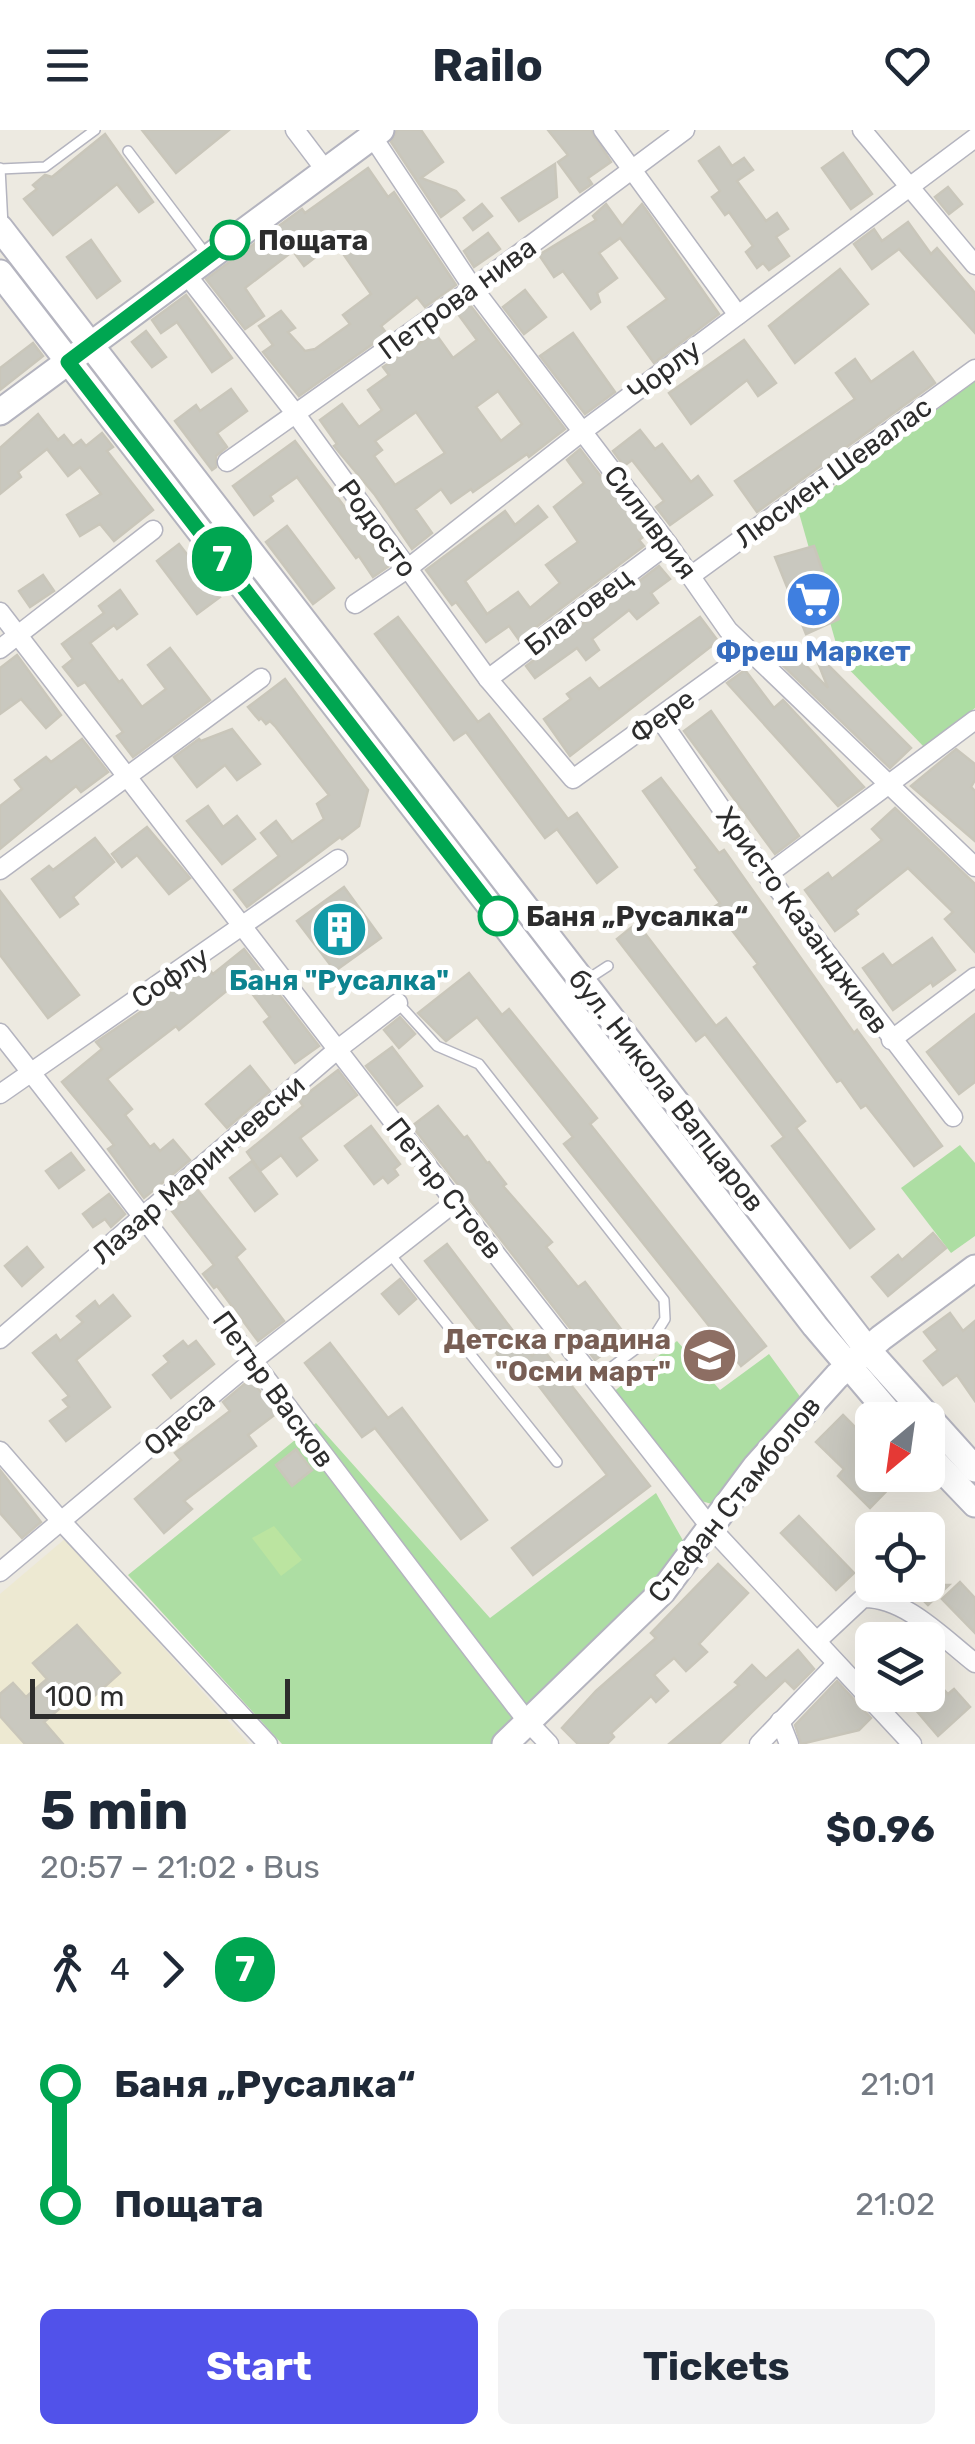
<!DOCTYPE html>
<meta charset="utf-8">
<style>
body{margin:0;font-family:Rubik,sans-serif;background:#f2f2f3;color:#1f2937;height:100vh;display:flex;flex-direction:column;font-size:38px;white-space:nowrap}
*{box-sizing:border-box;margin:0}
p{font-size:32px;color:#747a83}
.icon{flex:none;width:55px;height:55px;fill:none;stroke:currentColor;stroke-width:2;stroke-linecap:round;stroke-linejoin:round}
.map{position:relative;height:1614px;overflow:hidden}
.panel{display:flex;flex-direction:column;background:#fff;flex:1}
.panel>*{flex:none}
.badge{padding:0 20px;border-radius:32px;font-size:35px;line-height:65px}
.needle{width:65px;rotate:209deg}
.buttons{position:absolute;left:855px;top:1272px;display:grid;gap:20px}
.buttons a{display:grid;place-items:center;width:90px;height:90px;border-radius:15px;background:#fff;box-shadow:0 10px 40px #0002;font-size:50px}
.scale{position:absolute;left:30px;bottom:25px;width:260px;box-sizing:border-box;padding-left:10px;border:5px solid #2d2d2d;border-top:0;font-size:28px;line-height:35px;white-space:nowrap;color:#2d2d2d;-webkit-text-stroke:8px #fff;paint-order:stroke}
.map>.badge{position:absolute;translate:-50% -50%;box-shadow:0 0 0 5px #fff}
.legs{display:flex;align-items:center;gap:15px;height:110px;padding:0 40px;font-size:32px}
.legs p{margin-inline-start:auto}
.head{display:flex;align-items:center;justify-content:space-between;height:170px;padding:0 40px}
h1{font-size:55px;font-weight:700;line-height:75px}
.primary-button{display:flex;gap:20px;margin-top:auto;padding:20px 40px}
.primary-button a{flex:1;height:115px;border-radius:15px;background:#5152ea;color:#fff;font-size:40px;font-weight:700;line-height:115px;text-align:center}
.primary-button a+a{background:#f2f2f3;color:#1f2937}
ul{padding:0 40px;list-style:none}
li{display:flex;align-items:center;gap:35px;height:120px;font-size:38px}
li i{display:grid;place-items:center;width:15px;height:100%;margin:0 12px;background:currentColor}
li i::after{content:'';width:25px;height:25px;margin:-12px;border:8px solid;border-radius:50%;background:#fff}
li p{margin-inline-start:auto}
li:first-child i{background:linear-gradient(#0000 50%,currentColor 0)}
li:last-child i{background:linear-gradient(currentColor 50%,#0000 0)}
header{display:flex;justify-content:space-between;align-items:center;height:130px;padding:0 40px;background:#fff;font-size:45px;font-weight:700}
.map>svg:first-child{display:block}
.education{fill:#ede9d2}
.green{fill:#addea3}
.pitch{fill:#bbe4a0}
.building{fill:#c9c8bf;stroke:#c9c6ba;stroke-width:2.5;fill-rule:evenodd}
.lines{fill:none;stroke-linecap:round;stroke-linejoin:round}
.lane-casing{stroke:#b4b4bf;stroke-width:12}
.street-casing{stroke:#b4b4bf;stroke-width:21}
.secondary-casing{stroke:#b4b4bf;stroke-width:29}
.lane{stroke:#fff;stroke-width:9}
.street{stroke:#fff;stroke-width:18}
.secondary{stroke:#fff;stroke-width:25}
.line-1-casing{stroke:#fff;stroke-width:22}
.line-1{stroke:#00a651;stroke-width:15}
.stop-1-dot{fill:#fff;stroke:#00a651;stroke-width:5}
.labels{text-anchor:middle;stroke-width:10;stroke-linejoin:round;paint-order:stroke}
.stop-label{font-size:28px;font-weight:bold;fill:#2d2d2d;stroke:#fff;text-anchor:start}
.street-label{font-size:28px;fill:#2d2d2d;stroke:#fff}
.shop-label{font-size:28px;font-weight:bold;fill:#366cbe;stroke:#fff}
.culture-label{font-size:28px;font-weight:bold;fill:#0d838f;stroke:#fff}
.education-label{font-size:28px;font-weight:bold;fill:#785e54;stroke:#fff;text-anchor:end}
</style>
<header><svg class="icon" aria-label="menu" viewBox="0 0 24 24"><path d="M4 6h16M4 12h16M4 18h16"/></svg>Railo<svg class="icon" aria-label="heart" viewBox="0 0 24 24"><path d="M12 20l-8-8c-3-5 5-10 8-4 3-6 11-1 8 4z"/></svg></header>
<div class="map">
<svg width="975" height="1614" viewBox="0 0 975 1614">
<rect width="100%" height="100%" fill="#edeae1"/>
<polygon class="education" points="66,1408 249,1614 0,1614 0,1464"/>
<g class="green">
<polygon points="975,251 975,578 925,618 841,531 799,383"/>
<polygon points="960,1015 975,1033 975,1106 951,1123 901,1058"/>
<polygon points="677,1211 720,1260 769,1224 801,1268 715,1375 698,1370 612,1263"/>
<polygon points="316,1293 490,1488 656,1363 685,1414 643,1469 495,1614 282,1614 128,1445"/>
</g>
<polygon class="pitch" points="274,1396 302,1430 281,1446 252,1408"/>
<g class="building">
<polygon points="142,0 229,0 176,43"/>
<polygon points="397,0 421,0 443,32 421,48 456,61 464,70 441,87 391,12"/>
<polygon points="548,0 591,0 611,32 588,48 592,54 580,62 558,32 568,25"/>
<polygon points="105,4 153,72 139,82 117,54 53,105 24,69 37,59 33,55 45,45 52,47"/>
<polygon points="719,17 732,36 744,28 753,40 737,51 766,91 777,83 788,99 776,107 789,126 769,140 763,133 757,138 746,122 753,116 729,82 725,85 712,67 720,61 699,31"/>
<polygon points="843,23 872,64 851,79 822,38"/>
<polygon points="555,34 557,67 519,91 502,68"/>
<polygon points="368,38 388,67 394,62 456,155 425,177 417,167 381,196 387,204 299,266 263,222 273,215 259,196 281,181 295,198 288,202 305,221 315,219 350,194 343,185 371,164 335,112 304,136 293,121 245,158 264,186 245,199 206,149 302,79 305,83"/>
<polygon points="948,57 962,74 949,84 935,67"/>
<polygon points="482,74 492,86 473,100 464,88"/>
<polygon points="606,74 622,96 642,74 719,184 654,233 628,197 667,169 620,108 599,123 617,148 597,163 600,172 591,179 563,141 554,147 539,125 596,90 593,86"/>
<polygon points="908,92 931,124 937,118 975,163 975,203 899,119 872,139 854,114 874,99 882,111"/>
<polygon points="488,103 500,119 474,137 464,121"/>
<polygon points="91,110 120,151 97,168 67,127"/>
<polygon points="840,139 868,174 795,233 769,196"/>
<polygon points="525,160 546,187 524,204 503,177"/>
<polygon points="186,165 232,228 212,242 177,192 161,203 152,190"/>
<path d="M470,175L565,299L529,327L527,324L473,362L471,359L451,373L441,359L415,379L432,403L412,419L375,365L334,316L337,314L320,290L342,274L359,297L382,280L368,260L389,245L383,237L435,203L453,228L477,210L458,184ZM498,261L522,294L501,311L476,277ZM416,282L445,323L395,355L374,326L382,320L375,311Z"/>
<polygon points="146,201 166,227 152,237 132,212"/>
<polygon points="573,203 615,262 585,284 540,226"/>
<polygon points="744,210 776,253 758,266 747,250 691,294 669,263"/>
<polygon points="33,213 43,226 0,260 0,238"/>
<polygon points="913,222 935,253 757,382 735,351 855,269 836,243 855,229 871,252"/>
<polygon points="231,259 247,281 217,303 227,317 216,326 216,337 212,340 175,291 196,275 200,281"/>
<polygon points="38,284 58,310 64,305 73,316 81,310 86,316 102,303 113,317 107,321 153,380 114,411 100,394 80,406 67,385 101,364 80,337 68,346 47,319 18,342 21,347 0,364 0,318"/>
<polygon points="640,300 655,319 662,314 691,352 698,346 712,365 670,395 656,377 664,371 632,330 624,336 613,321"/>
<polygon points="295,311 389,436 373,447 359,426 356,428 297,347 270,366 273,371 254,385 233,356"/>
<polygon points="580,319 646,405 639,410 644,416 519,510 509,496 486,512 456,472 452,475 426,440 505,381 515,395 538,376 547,387 465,451 487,484 518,462 530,478 560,453 546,435 578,412 554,377 584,353 567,330"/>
<polygon points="287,396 334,458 313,474 266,412"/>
<polygon points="179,414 220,467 197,484 157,431"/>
<polygon points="814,416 839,489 806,504 775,427"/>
<polygon points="659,436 670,449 651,463 658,473 637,489 629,480 592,509 599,520 586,530 577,518 535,548 526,536"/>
<polygon points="43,445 54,461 30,477 19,461"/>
<polygon points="120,460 137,484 117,499 114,495 90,513 119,552 122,550 142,577 166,559 148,535 170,518 210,570 133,627 117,606 123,602 85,552 78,556 63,537 73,529 62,514 104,483 99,476"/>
<polygon points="398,487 478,592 489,584 568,689 577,683 617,737 597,753 557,699 545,708 466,602 454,610 375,504"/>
<polygon points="700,487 718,511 570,626 544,589 571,569 567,564 590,548 599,559"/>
<polygon points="788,517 828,558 813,520 911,618 890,638 776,529"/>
<polygon points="17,525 61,585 46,598 21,569 0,584 0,538"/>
<polygon points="745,540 774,578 783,570 864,657 838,676 727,553"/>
<polygon points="285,549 368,660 359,696 342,709 340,707 247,777 234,760 279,726 261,703 276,691 292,712 324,689 317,674 329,665 275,596 270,591 266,594 261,588 259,590 248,577"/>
<polygon points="711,581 799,706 775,724 684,601"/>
<polygon points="232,599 260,634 237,650 225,635 197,657 174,627 199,609 201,611"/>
<polygon points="82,609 108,642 81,662 76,656 0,719 0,676 22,659 15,650 46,627 51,632"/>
<polygon points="956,619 975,634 975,650 971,657 975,661 975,711 911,656"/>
<polygon points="661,648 719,723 724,720 854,903 857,900 942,1016 914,1036 866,975 861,978 841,950 837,952 754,837 758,834 714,777 720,773 695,740 698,738 643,661"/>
<polygon points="208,676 223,697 237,686 255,709 222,734 187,691"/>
<polygon points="895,678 975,754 975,822 945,789 953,782 908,738 855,780 858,784 835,801 805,760 828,743 832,749 882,710 872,699"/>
<polygon points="147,697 190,748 169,764 137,725 122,737 112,724"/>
<polygon points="95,708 114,732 73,767 78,774 60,787 32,749 49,736 53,740"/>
<polygon points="344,757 381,808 335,841 297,791"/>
<polygon points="0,761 79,865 48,888 0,825"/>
<polygon points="637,793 716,896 726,888 805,991 796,998 874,1099 850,1118 772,1016 784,1007 705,904 696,911 617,809"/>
<polygon points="932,808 955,840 933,856 931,852 893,880 863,838 883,824 892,836"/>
<polygon points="244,819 319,916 295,933 264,892 270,887 241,849 179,900 176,896 107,949 132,979 125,985 150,1017 154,1014 160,1021 173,1010 190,1030 144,1068 108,1019 114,1015 62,952 102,919 96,912 207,837 213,844"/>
<polygon points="469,843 502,885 509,879 597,988 590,994 766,1216 741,1236 564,1014 573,1007 477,887 446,911 418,883"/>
<polygon points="975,884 975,952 959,964 927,922"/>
<polygon points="400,887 415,904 399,918 384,900"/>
<polygon points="392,917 422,956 397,975 366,936"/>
<polygon points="250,936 270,961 227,998 206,974"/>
<polygon points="338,940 357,965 300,1008 317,1030 297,1046 281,1025 260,1041 247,1022 303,976 299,970"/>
<polygon points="438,976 464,1008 467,1006 487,1033 489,1032 506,1054 503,1056 552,1112 546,1117 578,1157 585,1152 627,1207 595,1230 412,996"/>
<polygon points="371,996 400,1034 394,1039 398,1045 388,1053 383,1047 374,1054 345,1016"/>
<polygon points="71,1023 84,1040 59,1058 46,1041"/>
<polygon points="252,1031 277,1064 255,1081 230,1048"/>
<polygon points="197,1059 245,1119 236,1127 284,1191 258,1211 217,1156 214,1158 203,1144 214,1135 171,1080"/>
<polygon points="109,1064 125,1084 111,1097 105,1089 93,1097 83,1084"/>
<polygon points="933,1103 946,1118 888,1166 872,1147 898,1125 902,1130"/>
<polygon points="447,1114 532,1226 542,1218 650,1356 533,1445 512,1418 607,1345 522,1234 511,1242 425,1131"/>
<polygon points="27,1117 43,1137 22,1156 5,1136"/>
<polygon points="400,1149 416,1169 399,1184 382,1164"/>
<polygon points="113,1165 130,1186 76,1230 110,1277 66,1311 50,1291 69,1277 63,1270 69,1266 33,1223 56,1205 60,1211 83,1192 77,1186 95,1171 99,1177"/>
<polygon points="950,1183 963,1201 975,1191 975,1271 957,1245 943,1255 924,1231 938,1220 924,1202"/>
<polygon points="183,1211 188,1217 196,1211 214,1234 171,1268 153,1245 169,1232 164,1226"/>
<polygon points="330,1213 388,1288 402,1278 487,1390 461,1409 375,1298 362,1307 305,1233"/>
<polygon points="248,1251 253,1252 277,1283 248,1305 256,1316 184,1371 192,1379 164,1403 135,1369 181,1330 175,1323 230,1281 223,1272"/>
<polygon points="843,1285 872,1314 872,1345 902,1345 870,1378 838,1346 844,1339 816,1312"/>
<polygon points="296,1319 312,1340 292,1356 276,1335"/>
<polygon points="0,1340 41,1392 22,1408 0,1383"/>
<polygon points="799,1386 854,1443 836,1460 781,1403"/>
<polygon points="718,1434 748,1463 699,1514 707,1522 686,1541 674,1528 654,1545 668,1561 656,1572 651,1566 611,1603 614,1607 607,1614 578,1614 562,1598 596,1561 656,1508 651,1503"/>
<polygon points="928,1440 942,1455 949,1455 928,1475 908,1455 928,1455"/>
<polygon points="960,1452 975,1468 975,1503 942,1469"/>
<polygon points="77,1495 120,1543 91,1569 82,1559 44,1592 63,1614 25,1614 0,1586 0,1564 13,1553 26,1567 47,1549 33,1533"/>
<polygon points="798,1520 814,1539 794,1559 785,1550 719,1614 669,1614 739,1555 735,1552 752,1535 766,1549"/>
<polygon points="928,1543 948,1564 954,1559 970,1577 938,1606 903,1565 928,1565"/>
<polygon points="837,1551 871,1588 859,1600 801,1614 795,1595"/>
</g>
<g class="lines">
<defs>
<g id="lane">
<polyline points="128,21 208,127"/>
<polyline points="0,38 3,96"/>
<polyline points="0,39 45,37 95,0"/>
<polyline points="585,851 608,836"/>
<polyline points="398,873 437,916 479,934 664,1170 665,1189 655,1205 594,1250"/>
<polyline points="390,1124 557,1332"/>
</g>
<g id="street">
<polyline points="295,0 326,41"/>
<polyline points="603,0 738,185"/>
<polyline points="862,0 975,135"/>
<polyline points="372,6 473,158 668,414 728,500 975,737"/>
<polyline points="186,144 295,283 488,549 573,649 750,521"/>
<polyline points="227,332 473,158 685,0"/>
<polyline points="692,445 975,239"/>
<polyline points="355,474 407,439 583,301 975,8"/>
<polyline points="0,482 455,1072 711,1398 912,1614"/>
<polyline points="0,519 153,400"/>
<polyline points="488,549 668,414"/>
<polyline points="660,589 767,745 953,987"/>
<polyline points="0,740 261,548"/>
<polyline points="767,745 975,590"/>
<path d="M0,903C179,1130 351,1363 527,1591L549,1614"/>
<polyline points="891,910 975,847"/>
<polyline points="0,964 338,729"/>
<polyline points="0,1209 338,919 398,873"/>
<polyline points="0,1321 61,1391 268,1614"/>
<polyline points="0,1442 254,1230 455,1072"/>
<path d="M817,1511L863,1468C905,1467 943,1508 975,1533"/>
<polyline points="780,1591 789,1614"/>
<polyline points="759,1614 836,1534"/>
</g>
<g id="secondary">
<polyline points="0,98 867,1219 975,1339"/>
<polyline points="0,143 815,1196 895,1290"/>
<polyline points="0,282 381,0"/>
<polyline points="928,1325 975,1374"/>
<polyline points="505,1614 663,1461 756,1336 837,1246 881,1208 975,1138"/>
</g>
</defs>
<use href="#lane" class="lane-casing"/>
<use href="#street" class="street-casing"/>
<use href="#secondary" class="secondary-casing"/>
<use href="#lane" class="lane"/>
<use href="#street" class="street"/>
<use href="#secondary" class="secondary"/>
</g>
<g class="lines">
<defs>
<polyline id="line-1" points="230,110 68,232 498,786"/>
</defs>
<use href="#line-1" class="line-1-casing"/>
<use href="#line-1" class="line-1"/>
</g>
<defs>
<symbol id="supermarket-disc" viewBox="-11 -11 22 22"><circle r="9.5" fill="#3f7fe0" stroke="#fff"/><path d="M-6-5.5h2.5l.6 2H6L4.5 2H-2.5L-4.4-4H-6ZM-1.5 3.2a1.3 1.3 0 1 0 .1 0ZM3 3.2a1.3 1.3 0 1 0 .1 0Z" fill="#fff"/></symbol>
<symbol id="building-disc" viewBox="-11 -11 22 22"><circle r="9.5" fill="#0f9aa8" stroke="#fff"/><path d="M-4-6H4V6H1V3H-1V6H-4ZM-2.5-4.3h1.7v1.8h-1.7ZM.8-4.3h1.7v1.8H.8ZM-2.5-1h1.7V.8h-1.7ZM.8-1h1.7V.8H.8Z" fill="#fff"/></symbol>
<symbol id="school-disc" viewBox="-11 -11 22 22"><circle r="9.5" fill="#8d6e63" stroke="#fff"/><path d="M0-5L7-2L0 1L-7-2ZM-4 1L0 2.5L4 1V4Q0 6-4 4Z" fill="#fff"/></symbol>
</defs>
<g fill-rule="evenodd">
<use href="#supermarket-disc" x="782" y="438" width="63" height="63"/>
<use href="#building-disc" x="308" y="768" width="63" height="63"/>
<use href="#school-disc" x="678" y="1194" width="63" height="63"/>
</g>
<g class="stop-1-dot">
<circle cx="230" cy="110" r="18"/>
<circle cx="498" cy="786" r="18"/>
</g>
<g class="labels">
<g class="stop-label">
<text x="258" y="120">Пощата</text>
<text x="526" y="796">Баня „Русалка“</text>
</g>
<g class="street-label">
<text transform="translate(457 168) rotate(-36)" y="10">Петрова нива</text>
<text transform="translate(664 240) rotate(-37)" y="10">Чорлу</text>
<text transform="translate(833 342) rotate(-36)" y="10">Люсиен Шевалас</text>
<text transform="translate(651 392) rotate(53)" y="10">Силиврия</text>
<text transform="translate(378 398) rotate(54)" y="10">Родосто</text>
<text transform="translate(578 481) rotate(-37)" y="10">Благовец</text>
<text transform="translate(662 586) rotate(-36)" y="10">Фере</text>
<text transform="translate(803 790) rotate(54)" y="10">Христо Казанджиев</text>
<text transform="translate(170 847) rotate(-34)" y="10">Софлу</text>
<text transform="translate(667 960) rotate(52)" y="10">бул. Никола Вапцаров</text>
<text transform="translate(198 1039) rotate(-41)" y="10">Лазар Маринчевски</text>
<text transform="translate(445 1058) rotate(52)" y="10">Петър Стоев</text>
<text transform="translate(274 1259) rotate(54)" y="10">Петър Васков</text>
<text transform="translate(179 1293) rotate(-40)" y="10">Одеса</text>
<text transform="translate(734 1369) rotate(-51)" y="10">Стефан Стамболов</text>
</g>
<g class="shop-label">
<text x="813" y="531">Фреш Маркет</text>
</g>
<g class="culture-label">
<text x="339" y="860">Баня "Русалка"</text>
</g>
<g class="education-label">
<text x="671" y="1219">Детска градина<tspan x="671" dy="32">"Осми март"</tspan></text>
</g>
</g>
</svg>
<div class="buttons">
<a><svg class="needle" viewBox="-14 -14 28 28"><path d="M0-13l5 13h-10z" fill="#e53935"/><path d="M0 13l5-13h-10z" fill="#747a83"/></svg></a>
<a><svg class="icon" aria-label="locate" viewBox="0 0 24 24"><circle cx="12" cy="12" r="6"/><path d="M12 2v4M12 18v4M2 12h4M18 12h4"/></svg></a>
<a><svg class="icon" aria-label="layers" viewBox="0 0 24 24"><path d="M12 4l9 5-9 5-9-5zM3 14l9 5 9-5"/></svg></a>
</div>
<div class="scale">100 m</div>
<b class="badge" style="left:222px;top:429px;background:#00a651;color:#fff">7</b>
</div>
<section class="panel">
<div class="head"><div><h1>5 min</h1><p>20:57 – 21:02 · Bus</p></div><b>$0.96</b></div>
<div class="legs"><svg class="icon" aria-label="walk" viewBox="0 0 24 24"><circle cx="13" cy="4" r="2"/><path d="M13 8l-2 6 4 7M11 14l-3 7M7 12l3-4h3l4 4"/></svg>4<svg class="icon" aria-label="forward" viewBox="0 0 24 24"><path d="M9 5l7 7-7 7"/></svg><b class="badge" style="background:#00a651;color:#fff">7</b></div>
<ul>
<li><i style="color:#00a651"></i><b>Баня „Русалка“</b><p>21:01</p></li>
<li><i style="color:#00a651"></i><b>Пощата</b><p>21:02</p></li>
</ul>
<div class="primary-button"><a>Start</a><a>Tickets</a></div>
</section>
